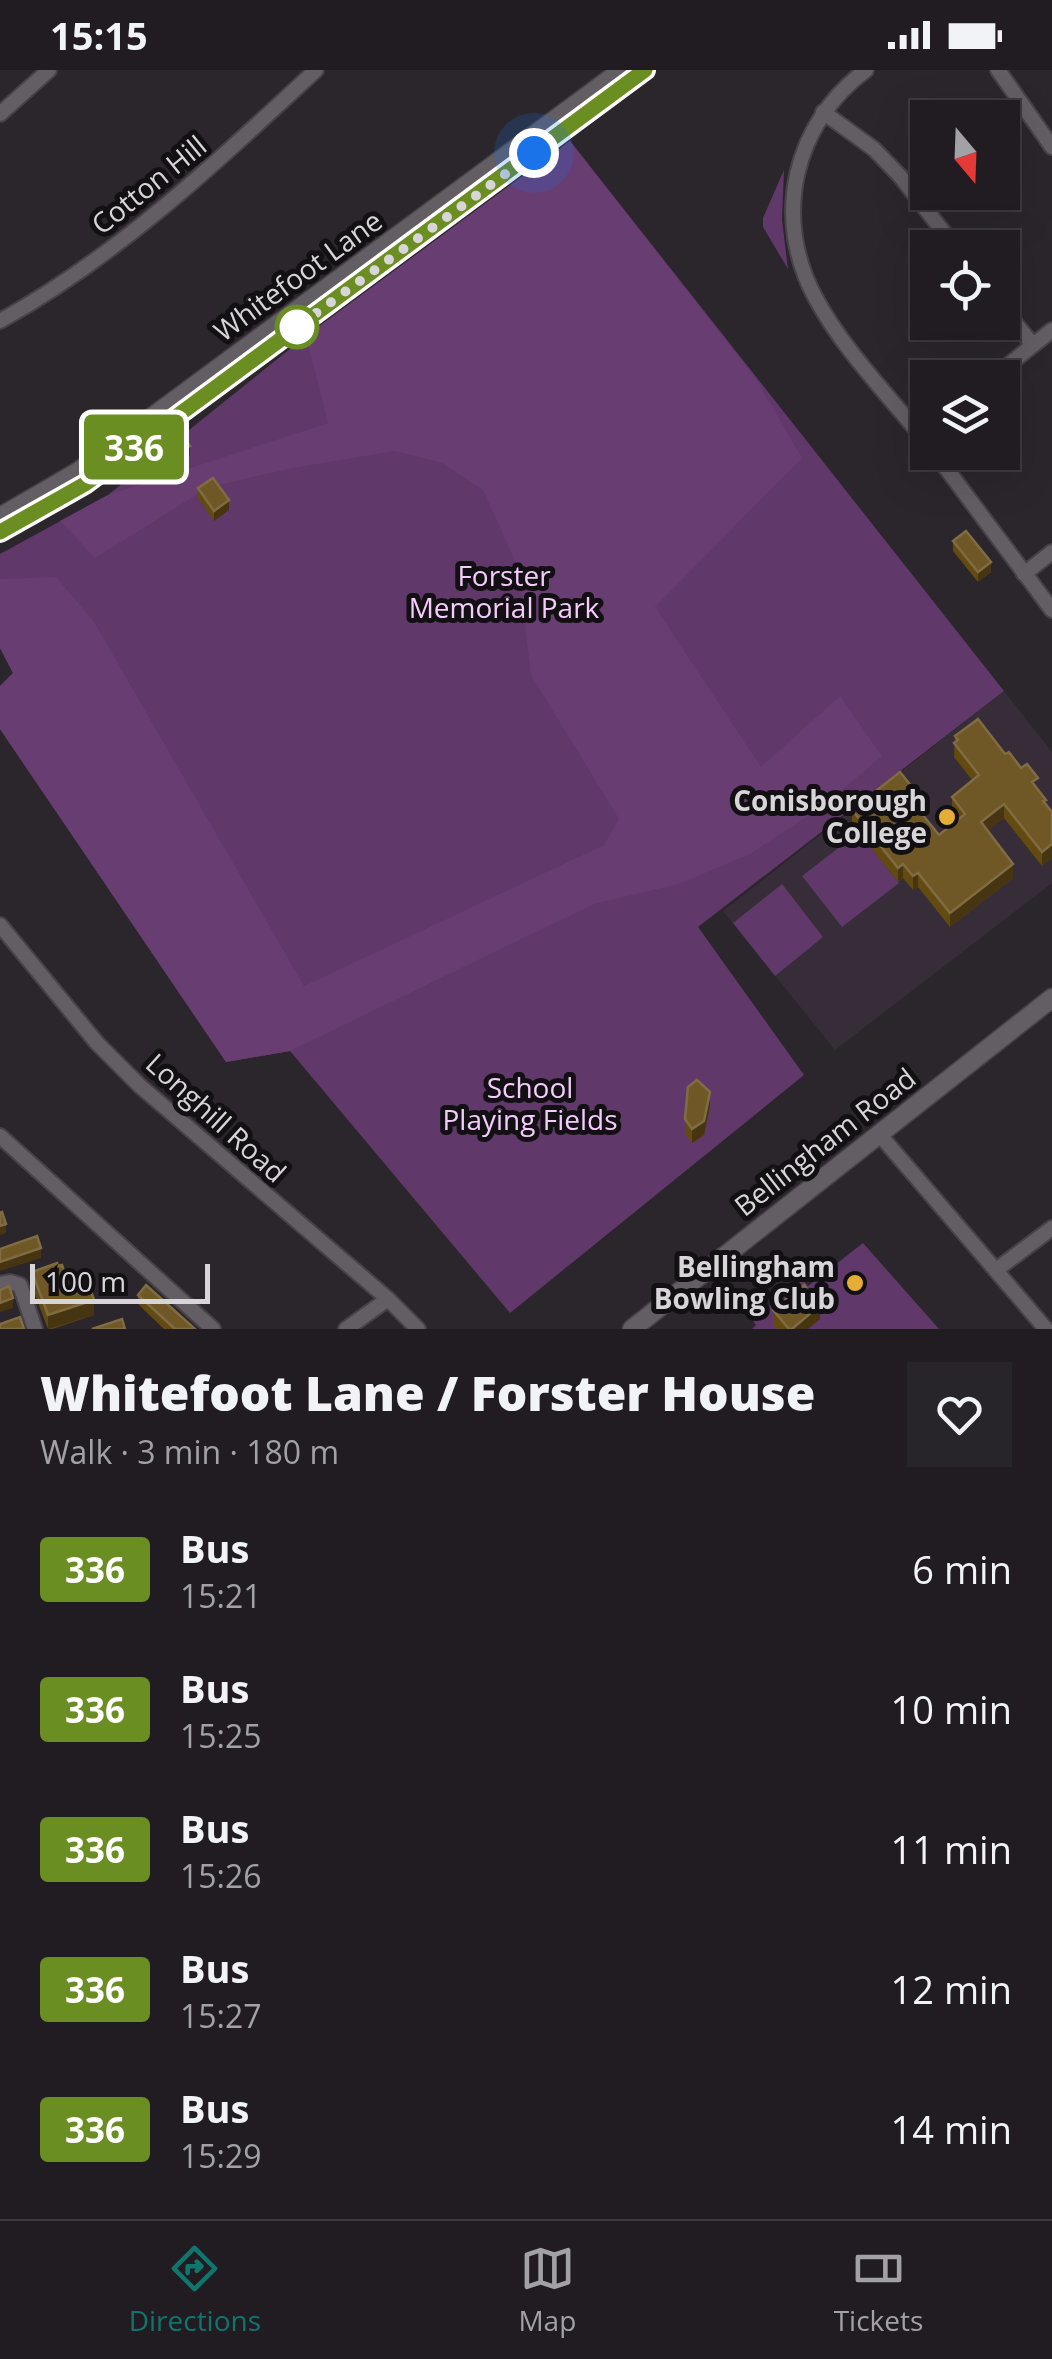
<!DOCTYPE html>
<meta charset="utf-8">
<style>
body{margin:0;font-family:"Open Sans",sans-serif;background:#28252a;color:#f1f3f6;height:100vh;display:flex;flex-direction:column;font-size:38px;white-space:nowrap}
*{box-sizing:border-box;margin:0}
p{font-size:32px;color:#a2a1a5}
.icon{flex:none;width:55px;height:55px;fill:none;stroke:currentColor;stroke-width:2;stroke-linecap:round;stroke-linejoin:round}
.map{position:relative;height:1259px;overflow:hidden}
.details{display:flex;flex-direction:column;background:#201c21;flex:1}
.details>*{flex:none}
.badge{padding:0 20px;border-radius:8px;font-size:35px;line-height:65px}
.needle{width:65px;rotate:161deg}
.tools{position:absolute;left:910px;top:30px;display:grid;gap:20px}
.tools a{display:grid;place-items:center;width:110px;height:110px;border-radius:0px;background:#201c21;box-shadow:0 10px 40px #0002,0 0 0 2px #3d3a3f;font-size:50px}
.scale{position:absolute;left:30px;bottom:25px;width:180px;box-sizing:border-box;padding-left:10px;border:5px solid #d8d5d9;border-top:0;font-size:28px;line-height:35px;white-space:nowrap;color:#d8d5d9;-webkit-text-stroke:8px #121012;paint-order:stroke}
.you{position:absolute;width:50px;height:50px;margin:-25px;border:8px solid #fff;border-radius:50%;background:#1a73e8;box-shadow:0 0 0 15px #1a73e833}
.map>.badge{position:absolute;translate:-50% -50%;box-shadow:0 0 0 5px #fff}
.round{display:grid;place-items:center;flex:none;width:105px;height:105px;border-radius:0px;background:#28252a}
.overview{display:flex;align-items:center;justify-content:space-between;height:170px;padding:0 40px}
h1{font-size:48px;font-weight:800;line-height:75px}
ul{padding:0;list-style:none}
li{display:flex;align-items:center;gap:30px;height:140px;padding:0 40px}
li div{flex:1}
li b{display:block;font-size:38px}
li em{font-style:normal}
li .badge{min-width:110px;font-weight:700;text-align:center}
.status{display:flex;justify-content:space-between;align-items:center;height:70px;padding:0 50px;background:#201c21;direction:ltr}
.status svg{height:28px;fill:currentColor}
.tab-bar{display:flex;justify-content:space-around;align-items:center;height:140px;border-top:2px solid #3d3a3f;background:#201c21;font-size:28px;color:#a2a1a5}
.tab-bar a{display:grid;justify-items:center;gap:5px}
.tab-bar .on{color:#0f766e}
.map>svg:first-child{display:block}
.built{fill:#372d39}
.green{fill:#603869}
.forest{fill:#683d72}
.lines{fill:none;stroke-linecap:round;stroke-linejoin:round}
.minor-casing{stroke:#464247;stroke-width:18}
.tertiary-casing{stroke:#464247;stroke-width:21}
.minor{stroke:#635d64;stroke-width:14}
.tertiary{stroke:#635d64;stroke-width:18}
.wall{fill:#624a10}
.shaded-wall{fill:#473512}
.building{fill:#6f5826;stroke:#7f6c42;stroke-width:2.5}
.line-casing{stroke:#fff;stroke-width:22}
.line{stroke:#6b8e23;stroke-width:15}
.walk{stroke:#d8d5d9;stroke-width:10;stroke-dasharray:0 18}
.stop-dot{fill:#fff;stroke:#6b8e23;stroke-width:5}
.poi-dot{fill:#e5ad35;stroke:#121012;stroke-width:4}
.labels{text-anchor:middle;stroke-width:10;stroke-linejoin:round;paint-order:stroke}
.street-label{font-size:28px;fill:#d8d5d9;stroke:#121012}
.park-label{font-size:28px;fill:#f4ccfc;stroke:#121012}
.poi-label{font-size:28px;font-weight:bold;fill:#d8d5d9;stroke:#121012;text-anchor:end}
</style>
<div class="status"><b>15:15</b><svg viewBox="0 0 49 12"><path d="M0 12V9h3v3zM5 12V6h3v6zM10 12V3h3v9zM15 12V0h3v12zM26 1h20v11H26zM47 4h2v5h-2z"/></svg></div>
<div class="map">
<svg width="1052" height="1259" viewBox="0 0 1052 1259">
<rect width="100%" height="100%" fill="#2b262c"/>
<polygon class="built" points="1004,621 1052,682 1052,813 835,980 723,841"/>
<g class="green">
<polygon points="570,71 1004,621 698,857 804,1005 510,1243 290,981 226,992 0,659 0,616 13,603 0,578 0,484 108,425 306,266"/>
<polygon points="784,100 782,150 788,199 763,157 763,148"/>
<polygon points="859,762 899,813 842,857 802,806"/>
<polygon points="782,814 823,867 775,906 733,853"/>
<polygon points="863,1173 939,1259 752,1259 756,1255 752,1249 803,1210 808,1216"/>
</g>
<polygon class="forest" points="570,71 756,309 802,388 655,537 761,697 840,626 882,686 823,736 750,784 679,814 594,834 290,981 226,992 0,659 0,616 13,603 0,578 0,509 56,507 93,550 304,916 604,775 619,749 531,605 518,497 483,420 442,393 395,381 293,398 209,417 95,488 60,451 108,425 328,353 306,266"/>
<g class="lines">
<defs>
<g id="minor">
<path d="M866,0C794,53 772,147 815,227C844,281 890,327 928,374"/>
<polyline points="998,0 1052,77"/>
<polyline points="823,42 874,79 900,106 956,178"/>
<polyline points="0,44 49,0"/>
<polyline points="1002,237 1033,275"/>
<path d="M0,251C119,185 217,92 316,0"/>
<polyline points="992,308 1052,260"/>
<polyline points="934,382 1052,540"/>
<polyline points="1024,504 1052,482"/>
<polyline points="0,855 97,973 140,1016 388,1229 418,1259"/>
<polyline points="880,1065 1046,1259"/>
<polyline points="0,1066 213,1259"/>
<polyline points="996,1200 1052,1158"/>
<polyline points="0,1214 10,1212 20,1215 35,1259"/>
<polyline points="346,1259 388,1229"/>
</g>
<g id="tertiary">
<polyline points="0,447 79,401 622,0"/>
<polyline points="0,462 85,413 645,0"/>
<polyline points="632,1259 1052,928"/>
</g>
</defs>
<use href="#minor" class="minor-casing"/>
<use href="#tertiary" class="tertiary-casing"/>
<use href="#minor" class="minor"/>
<use href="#tertiary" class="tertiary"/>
</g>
<g class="wall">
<polygon points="164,376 190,385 170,397 164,386"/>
<polygon points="198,418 229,440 214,451 198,428"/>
<polygon points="953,471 991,502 978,512 953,481"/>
<polygon points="955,666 1005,684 1038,720 1052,742 1052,788 1042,796 1004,748 987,761 1013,808 950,857 918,817 913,820 903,808 898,812 852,754 852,740 920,741 939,765 958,749 952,741 952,727 972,710 954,687"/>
<polygon points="710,1036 704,1065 692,1073 685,1064 685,1049"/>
<polygon points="32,1202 72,1224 94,1245 52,1259 48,1259 32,1217"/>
<polygon points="138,1225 195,1259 164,1259 138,1234"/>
<polygon points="773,1240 820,1249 808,1259 777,1259 773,1255"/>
</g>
<g class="shaded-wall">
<polygon points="190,376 190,385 170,397 170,387"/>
<polygon points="229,430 229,440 214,451 214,441"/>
<polygon points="991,492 991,502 978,512 978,502"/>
<polygon points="920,727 920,742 913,733"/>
<polygon points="1004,734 1004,748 981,766 981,752"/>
<polygon points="1052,774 1052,788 1042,796 1042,782"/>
<polygon points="903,794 903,808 898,812 898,798"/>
<polygon points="1013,794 1013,808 950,857 950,843"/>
<polygon points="918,803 918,817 913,820 913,806"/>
<polygon points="710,1022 710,1036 704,1065 692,1073 692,1059"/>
<polygon points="6,1154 6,1163 0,1165 0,1156"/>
<polygon points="41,1178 41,1188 0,1201 0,1192"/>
<polygon points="13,1228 13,1238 0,1242 0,1233"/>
<polygon points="94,1230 94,1245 48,1259 48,1245"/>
<polygon points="820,1235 820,1249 808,1259 792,1259"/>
</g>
<g class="building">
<polygon points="183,365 190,376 170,387 164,376"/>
<polygon points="213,408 229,430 214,441 198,418"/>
<polygon points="966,461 991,492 978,502 953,471"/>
<polygon points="978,649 1005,684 1009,682 1021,698 1027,694 1038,708 1032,712 1046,730 1043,731 1052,742 1052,774 1042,782 1004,734 981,752 1013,794 950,843 918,803 913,806 903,794 898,798 852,740 900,702 920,727 913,733 939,765 965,744 952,727 979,705 954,673 958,670 955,666"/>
<polygon points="697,1010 710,1022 704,1051 692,1059 685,1049 688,1017"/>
<polygon points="2,1142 6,1154 0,1156 0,1143"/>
<polygon points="37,1166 41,1178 0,1192 0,1179"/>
<polygon points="57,1193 58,1196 62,1195 72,1224 90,1218 94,1230 48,1245 32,1202"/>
<polygon points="146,1215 195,1259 175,1259 138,1225"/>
<polygon points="804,1215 820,1235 792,1259 789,1259 773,1240"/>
<polygon points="9,1216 13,1228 0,1233 0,1220"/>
<polygon points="20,1247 24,1259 0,1259 0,1254"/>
<polygon points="122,1249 125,1259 92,1259"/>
</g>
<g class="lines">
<defs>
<polyline id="line" points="0,462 85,414 645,0"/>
</defs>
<use href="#line" class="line-casing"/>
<use href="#line" class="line"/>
<polyline class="walk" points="297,257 285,266 534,83"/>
</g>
<circle class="stop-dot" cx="297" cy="257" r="20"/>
<g class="poi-dot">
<circle cx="947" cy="747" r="10"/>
<circle cx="855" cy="1213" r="10"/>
</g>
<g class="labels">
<g class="street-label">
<text transform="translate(149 115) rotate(-39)" y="10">Cotton Hill</text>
<text transform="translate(298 206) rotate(-36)" y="10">Whitefoot Lane</text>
<text transform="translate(216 1048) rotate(42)" y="10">Longhill Road</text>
<text transform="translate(825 1072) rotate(-38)" y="10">Bellingham Road</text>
</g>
<g class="park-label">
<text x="504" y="516">Forster<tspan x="504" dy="32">Memorial Park</tspan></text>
<text x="530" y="1028">School<tspan x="530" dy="32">Playing Fields</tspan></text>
</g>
<g class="poi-label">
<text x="927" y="741">Conisborough<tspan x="927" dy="32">College</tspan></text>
<text x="835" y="1207">Bellingham<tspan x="835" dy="32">Bowling Club</tspan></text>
</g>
</g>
</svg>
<div class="tools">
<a><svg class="needle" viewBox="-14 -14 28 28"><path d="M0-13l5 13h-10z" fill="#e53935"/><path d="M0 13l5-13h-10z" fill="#a2a1a5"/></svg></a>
<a><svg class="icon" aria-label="locate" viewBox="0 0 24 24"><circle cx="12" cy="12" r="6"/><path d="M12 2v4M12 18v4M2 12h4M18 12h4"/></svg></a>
<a><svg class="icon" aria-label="layers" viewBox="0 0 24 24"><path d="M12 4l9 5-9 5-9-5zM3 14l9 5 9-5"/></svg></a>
</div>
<div class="scale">100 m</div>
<div class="you" style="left:534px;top:83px"></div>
<b class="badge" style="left:134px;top:377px;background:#6b8e23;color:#fff">336</b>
</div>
<section class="details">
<div class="overview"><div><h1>Whitefoot Lane / Forster House</h1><p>Walk · 3 min · 180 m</p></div><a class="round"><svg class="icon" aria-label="heart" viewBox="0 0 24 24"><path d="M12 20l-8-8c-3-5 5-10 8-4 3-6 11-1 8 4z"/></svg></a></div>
<ul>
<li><span class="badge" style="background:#6b8e23;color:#fff">336</span><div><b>Bus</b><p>15:21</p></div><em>6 min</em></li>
<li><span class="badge" style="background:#6b8e23;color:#fff">336</span><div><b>Bus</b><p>15:25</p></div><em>10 min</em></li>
<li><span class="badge" style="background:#6b8e23;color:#fff">336</span><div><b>Bus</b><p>15:26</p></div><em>11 min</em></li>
<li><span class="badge" style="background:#6b8e23;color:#fff">336</span><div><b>Bus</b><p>15:27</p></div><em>12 min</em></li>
<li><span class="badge" style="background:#6b8e23;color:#fff">336</span><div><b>Bus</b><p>15:29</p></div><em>14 min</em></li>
</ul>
</section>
<nav class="tab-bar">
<a class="on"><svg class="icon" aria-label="directions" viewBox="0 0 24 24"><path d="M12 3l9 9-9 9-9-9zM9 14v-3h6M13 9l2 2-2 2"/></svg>Directions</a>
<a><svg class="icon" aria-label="map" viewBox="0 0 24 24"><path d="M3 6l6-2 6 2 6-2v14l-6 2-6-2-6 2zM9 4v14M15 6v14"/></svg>Map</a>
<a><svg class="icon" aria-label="tickets" viewBox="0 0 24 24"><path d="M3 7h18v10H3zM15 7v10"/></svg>Tickets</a>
</nav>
